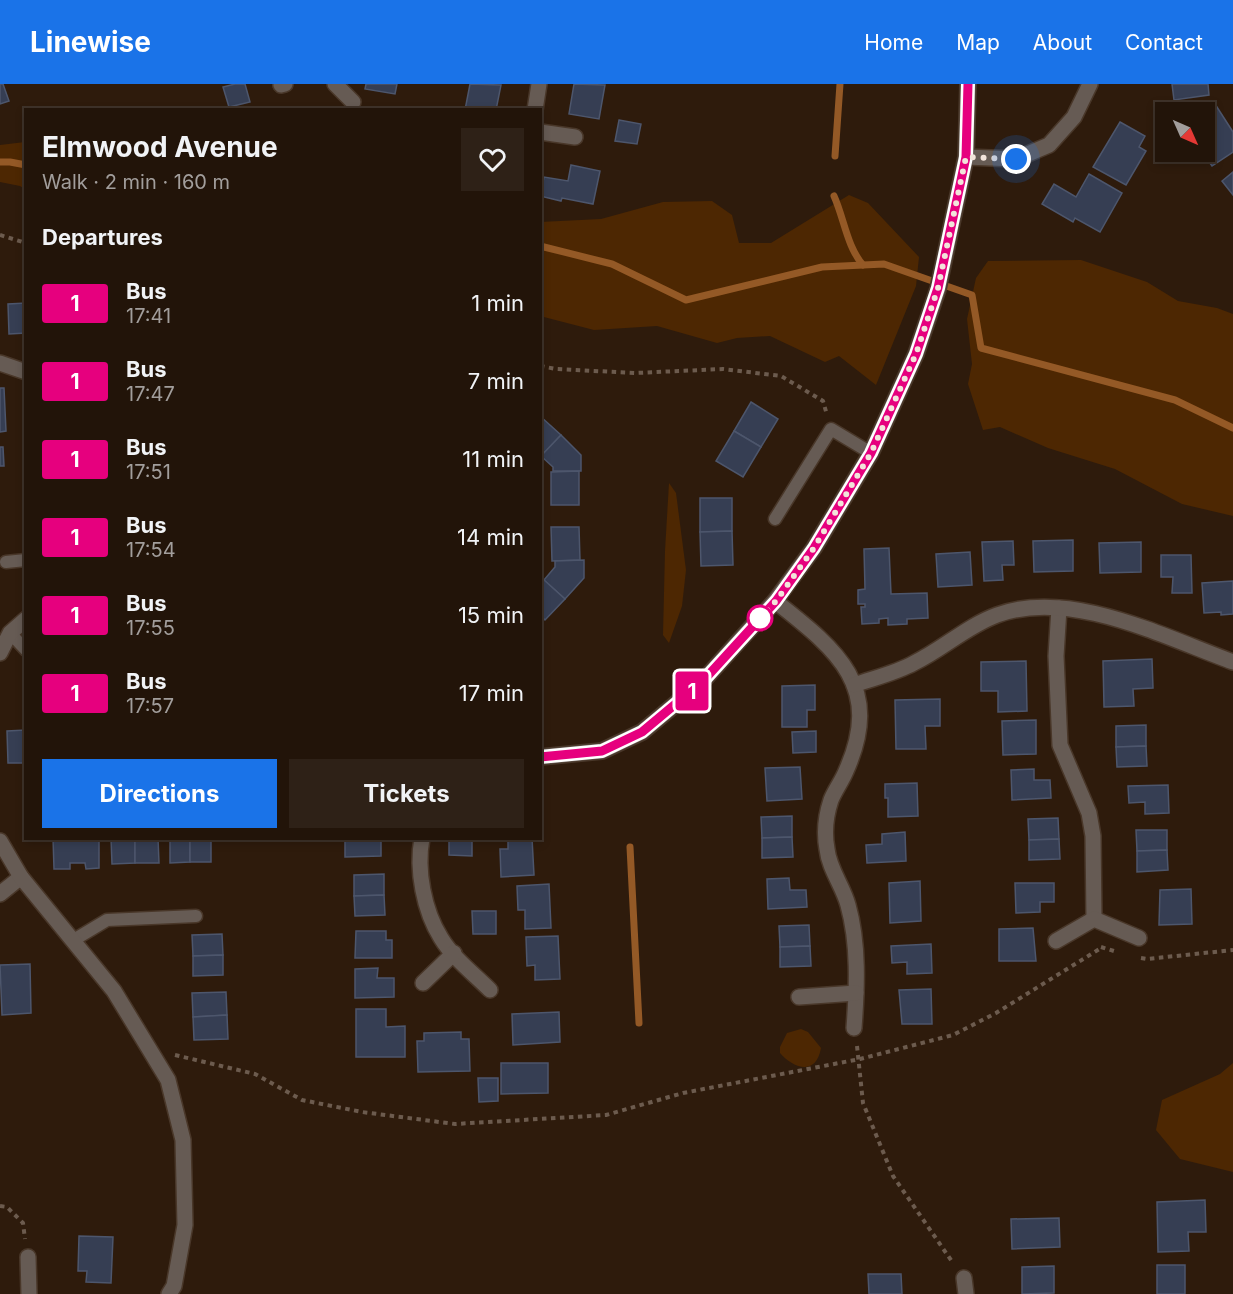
<!DOCTYPE html>
<meta charset="utf-8">
<style>
body{margin:0;font-family:Inter,sans-serif;background:#2e2117;color:#f1f3f6;height:100vh;display:flex;flex-direction:column;font-size:22px;white-space:nowrap}
*{box-sizing:border-box;margin:0}
p{font-size:20px;color:#a29e9c}
.icon{flex:none;width:33px;height:33px;fill:none;stroke:currentColor;stroke-width:2;stroke-linecap:round;stroke-linejoin:round}
.map{position:relative;flex:1;overflow:hidden}
.drawer{position:absolute;left:24px;top:24px;width:518px;height:732px;display:flex;flex-direction:column;background:#221409;border-radius:0px;box-shadow:0 3px 9px #0003,0 0 0 2px #3f332a}
.drawer>*{flex:none}
.badge{padding:0 12px;border-radius:4px;font-size:21px;line-height:39px}
.needle{width:39px;rotate:135deg}
.tools{position:absolute;left:1155px;top:18px;display:grid;gap:12px}
.tools a{display:grid;place-items:center;width:60px;height:60px;border-radius:0px;background:#221409;box-shadow:0 3px 9px #0003,0 0 0 2px #3f332a;font-size:30px}
.you{position:absolute;width:30px;height:30px;margin:-15px;border:4px solid #fff;border-radius:50%;background:#1a73e8;box-shadow:0 0 0 9px #1a73e833}
.map>.badge{position:absolute;translate:-50% -50%;box-shadow:0 0 0 3px #fff}
h2{padding:0 18px;font-size:22px;line-height:54px}
.round{display:grid;place-items:center;flex:none;width:63px;height:63px;border-radius:0px;background:#2e2117}
.headline{display:flex;align-items:center;justify-content:space-between;height:102px;padding:0 18px}
h1{font-size:28px;font-weight:700;line-height:45px}
.button{display:flex;gap:12px;margin-top:auto;padding:12px 18px}
.button a{flex:1;height:69px;border-radius:0px;background:#1a73e8;color:#fff;font-size:24px;font-weight:700;line-height:69px;text-align:center}
.button a+a{background:#2e2117;color:#f1f3f6}
ul{padding:0;list-style:none}
li{display:flex;align-items:center;gap:18px;height:78px;padding:0 18px}
li div{flex:1}
li b{display:block;font-size:22px}
li em{font-style:normal}
li .badge{min-width:66px;font-weight:700;text-align:center}
header{display:flex;align-items:center;gap:36px;box-sizing:border-box;height:84px;padding:0 30px;background:#1a73e8;color:#fff}
header strong{font-size:28px}
nav{display:flex;gap:33px;margin-inline-start:auto;font-size:21px}
.map>svg:first-child{display:block}
.green{fill:#4d2702}
.lines{fill:none;stroke-linecap:round;stroke-linejoin:round}
.stream{stroke:#945926;stroke-width:7}
.building{fill:#363e53;stroke:#4d566c;stroke-width:1.5}
.service-casing{stroke:#493729;stroke-width:15}
.minor-casing{stroke:#493729;stroke-width:18}
.tertiary-casing{stroke:#493729;stroke-width:18}
.path{stroke:#6c5b4e;stroke-width:4;stroke-dasharray:4.5 4.5;stroke-linecap:butt}
.service{stroke:#665b54;stroke-width:12}
.minor{stroke:#665b54;stroke-width:15}
.tertiary{stroke:#665b54;stroke-width:15}
.line-casing{stroke:#fff;stroke-width:14}
.line{stroke:#e6007e;stroke-width:9}
.walk{stroke:#f2e4db;stroke-width:6;stroke-dasharray:0 10.8}
.stop-dot{fill:#fff;stroke:#e6007e;stroke-width:3}
</style>
<header>
<strong>Linewise</strong>
<nav><a>Home</a><a>Map</a><a>About</a><a>Contact</a></nav>
</header>
<div class="map">
<svg width="1233" height="1210" viewBox="0 0 1233 1210">
<rect width="100%" height="100%" fill="#2e1b0c"/>
<g class="green">
<polygon points="25,58 25,105 20,102 0,98 0,61"/>
<polygon points="849,111 868,119 919,173 916,202 876,301 839,272 825,278 770,252 737,254 717,259 657,242 594,246 540,232 540,138 601,135 663,118 712,117 732,131 739,159 771,159"/>
<polygon points="1081,176 1147,198 1178,217 1217,224 1233,230 1233,432 1182,420 1115,385 1048,364 1000,343 983,346 968,300 972,280 967,235 976,194 988,177"/>
<polygon points="669,399 676,409 686,486 682,522 669,559 663,551 665,467"/>
<path d="M801,945L808,948L821,964C816,992 794,985 780,969V963L787,949Z"/>
<polygon points="1233,979 1233,1088 1180,1075 1156,1046 1162,1016 1220,990"/>
</g>
<g class="lines">
<g class="stream">
<polyline points="835,72 840,0"/>
<polyline points="0,78 10,78 26,81"/>
<path d="M834,112C844,134 847,163 863,181"/>
<polyline points="540,162 612,180 686,216 822,183 884,180 972,211 981,264 1175,316 1233,344"/>
<polyline points="630,763 639,939"/>
</g>
</g>
<g class="building">
<polygon points="0,0 3,0 9,17 0,20"/>
<polygon points="235,0 245,0 250,18 229,23 223,3"/>
<polygon points="366,0 397,0 395,10 365,5"/>
<polygon points="470,0 501,1 496,26 465,26"/>
<polygon points="574,0 605,1 599,35 569,30"/>
<polygon points="1172,0 1208,0 1209,11 1174,16"/>
<polygon points="1215,20 1233,48 1233,68 1212,82 1202,68 1204,68 1204,28 1201,28"/>
<polygon points="619,36 641,40 637,60 615,57"/>
<polygon points="1120,38 1145,52 1139,63 1146,67 1126,101 1093,83"/>
<polygon points="571,81 600,87 593,120 562,114 561,117 540,112 544,93 568,97"/>
<polygon points="1233,88 1233,111 1222,97"/>
<polygon points="1089,90 1122,109 1100,148 1075,134 1073,138 1042,120 1054,100 1076,113"/>
<polygon points="26,219 26,249 9,250 8,220"/>
<polygon points="0,304 4,304 6,347 0,348"/>
<polygon points="751,318 778,335 761,363 734,347"/>
<polygon points="540,332 561,351 541,372 540,371"/>
<polygon points="734,347 761,363 743,393 716,377"/>
<polygon points="561,351 581,371 581,387 553,387 553,383 541,372"/>
<polygon points="0,363 3,363 4,382 0,382"/>
<polygon points="579,387 579,421 551,421 551,388"/>
<polygon points="700,414 732,414 732,447 700,448"/>
<polygon points="551,443 579,443 580,476 552,477"/>
<polygon points="732,447 733,481 701,482 700,448"/>
<polygon points="1073,456 1073,487 1034,488 1033,457"/>
<polygon points="1013,457 1014,481 1002,481 1003,496 984,497 982,458"/>
<polygon points="1141,458 1141,488 1100,489 1099,459"/>
<polygon points="889,464 891,510 927,509 928,534 907,535 907,540 888,541 888,534 879,535 879,539 862,540 861,523 865,523 865,520 858,520 858,506 865,505 864,465"/>
<polygon points="970,468 972,501 938,503 936,470"/>
<polygon points="1161,471 1191,471 1192,509 1172,509 1173,493 1161,493"/>
<polygon points="584,476 584,494 565,515 544,496 555,483 555,477"/>
<polygon points="544,496 565,515 545,536 540,531 540,500"/>
<polygon points="1233,497 1233,530 1221,531 1221,528 1204,529 1202,499"/>
<polygon points="1152,575 1153,604 1133,605 1134,622 1104,623 1103,577"/>
<polygon points="1026,577 1027,627 998,628 998,607 981,607 981,578"/>
<polygon points="815,601 815,626 807,626 807,643 782,643 782,602"/>
<polygon points="940,615 940,642 925,642 926,665 896,665 895,616"/>
<polygon points="1036,636 1036,670 1003,671 1002,637"/>
<polygon points="1146,641 1146,662 1116,663 1116,642"/>
<polygon points="26,646 26,679 8,679 7,647"/>
<polygon points="816,647 816,668 793,669 792,648"/>
<polygon points="1146,662 1147,682 1117,683 1116,663"/>
<polygon points="800,683 802,715 767,717 765,684"/>
<polygon points="1034,685 1034,696 1050,696 1051,714 1012,716 1011,686"/>
<polygon points="917,699 918,732 888,733 888,714 885,714 885,700"/>
<polygon points="1168,701 1169,729 1145,730 1145,718 1129,719 1128,702"/>
<polygon points="792,732 792,753 762,754 761,733"/>
<polygon points="1058,734 1059,755 1029,756 1028,735"/>
<polygon points="1136,746 1167,746 1167,766 1137,767"/>
<polygon points="905,748 906,777 867,779 866,761 882,760 882,750"/>
<polygon points="792,753 793,773 762,774 762,754"/>
<polygon points="53,754 99,754 99,784 86,785 85,779 70,779 70,785 54,785"/>
<polygon points="111,754 135,754 135,779 112,780"/>
<polygon points="135,754 158,754 159,779 135,779"/>
<polygon points="170,754 190,754 190,778 170,779"/>
<rect x="190" y="754" width="21" height="24"/>
<polygon points="345,754 381,755 381,772 345,773"/>
<polygon points="449,754 472,754 472,772 449,771"/>
<polygon points="508,754 532,754 534,791 501,793 500,765 508,765"/>
<polygon points="1059,755 1060,775 1029,776 1029,756"/>
<polygon points="1167,766 1168,786 1137,788 1137,767"/>
<polygon points="384,790 384,811 354,812 354,791"/>
<polygon points="789,794 790,806 806,806 807,823 768,825 767,795"/>
<polygon points="920,797 921,837 890,839 889,799"/>
<polygon points="1015,799 1054,799 1054,818 1040,818 1040,828 1016,829"/>
<polygon points="549,800 551,844 525,845 525,826 518,826 517,802"/>
<polygon points="1191,805 1192,840 1159,841 1160,806"/>
<polygon points="384,811 385,831 355,832 354,812"/>
<polygon points="472,827 496,827 496,850 473,850"/>
<polygon points="809,841 810,862 780,863 779,842"/>
<polygon points="1033,844 1036,877 999,877 999,845"/>
<polygon points="356,847 386,847 386,856 392,856 392,874 355,874"/>
<polygon points="222,850 223,871 193,872 192,851"/>
<polygon points="558,852 560,895 535,896 535,881 527,882 526,853"/>
<polygon points="931,860 932,889 907,890 907,878 892,879 891,862"/>
<polygon points="810,862 811,882 780,883 780,863"/>
<polygon points="223,871 223,891 193,892 193,872"/>
<polygon points="30,880 31,929 2,931 0,881"/>
<polygon points="378,884 377,894 394,894 394,913 355,914 355,885"/>
<polygon points="931,905 932,940 902,940 899,906"/>
<polygon points="226,908 227,931 193,933 192,909"/>
<polygon points="356,925 386,925 386,943 405,942 405,973 356,973"/>
<polygon points="559,928 560,958 513,961 512,930"/>
<polygon points="227,931 228,955 194,956 193,933"/>
<polygon points="461,948 461,955 469,955 470,987 418,988 417,957 424,957 424,949"/>
<polygon points="501,979 548,979 548,1009 501,1010"/>
<polygon points="478,994 498,994 498,1017 479,1018"/>
<polygon points="1205,1116 1206,1148 1188,1148 1189,1167 1158,1168 1157,1118"/>
<polygon points="1059,1134 1060,1163 1012,1165 1011,1135"/>
<polygon points="79,1152 113,1153 111,1199 86,1198 87,1187 78,1187"/>
<rect x="1157" y="1181" width="28" height="29"/>
<polygon points="1054,1182 1054,1209 1022,1210 1022,1183"/>
<polygon points="868,1190 901,1190 902,1210 869,1210"/>
</g>
<g class="lines">
<defs>
<g id="service">
<polyline points="775,435 831,345 871,369"/>
<polyline points="6,478 26,476"/>
<polyline points="10,549 26,566"/>
<polyline points="72,857 107,836 196,832"/>
</g>
<g id="minor">
<polyline points="335,0 353,18"/>
<polyline points="281,1 285,0"/>
<polyline points="535,26 539,0"/>
<polyline points="540,48 575,53"/>
<polyline points="966,73 1016,75 1049,61 1074,33 1090,0"/>
<polyline points="0,279 26,288"/>
<path d="M775,517C837,566 884,602 846,687C842,697 835,706 831,716C826,731 824,749 827,765C829,785 843,802 848,821C859,860 857,904 854,944"/>
<polyline points="1059,524 1056,572 1060,661 1089,729 1093,752 1094,835"/>
<path d="M854,601C874,594 896,589 914,579C943,565 967,542 997,531C1070,504 1164,553 1233,578"/>
<path d="M422,754C416,786 424,827 441,854C453,874 474,890 490,906"/>
<polyline points="0,810 21,793"/>
<polyline points="1056,857 1094,835 1139,854"/>
<polyline points="423,899 454,869"/>
<polyline points="799,913 856,909"/>
<polyline points="28,1173 29,1210"/>
<polyline points="964,1194 966,1210"/>
</g>
<g id="tertiary">
<polyline points="0,569 10,549 26,535"/>
<polyline points="540,673 602,667 642,648 703,597 775,517 814,464 871,369 916,270 938,205 966,73 968,0"/>
<polyline points="0,757 21,793 114,907 168,996 183,1056 185,1141 174,1202 169,1210"/>
</g>
</defs>
<use href="#service" class="service-casing"/>
<use href="#minor" class="minor-casing"/>
<use href="#tertiary" class="tertiary-casing"/>
<g class="path">
<polyline points="0,151 26,159"/>
<polyline points="540,282 556,285 635,289 723,285 781,292 823,317 827,331"/>
<polyline points="1101,863 1117,868"/>
<polyline points="1141,874 1147,875 1233,866"/>
<polyline points="857,962 863,1019 893,1092 953,1179"/>
<polyline points="175,971 255,990 302,1016 362,1028 455,1040 606,1031 683,1009 860,975 953,951 996,929 1101,864"/>
<polyline points="0,1122 7,1123 23,1139 25,1155"/>
</g>
<use href="#service" class="service"/>
<use href="#minor" class="minor"/>
<use href="#tertiary" class="tertiary"/>
</g>
<g class="lines">
<defs>
<polyline id="line" points="540,673 602,667 642,648 703,597 776,517 814,464 871,369 916,270 938,204 966,73 968,0"/>
</defs>
<use href="#line" class="line-casing"/>
<use href="#line" class="line"/>
<polyline class="walk" points="760,534 776,517 814,464 871,369 916,270 938,204 966,73 1016,75"/>
</g>
<circle class="stop-dot" cx="760" cy="534" r="12"/>
</svg>
<div class="tools">
<a><svg class="needle" viewBox="-14 -14 28 28"><path d="M0-13l5 13h-10z" fill="#e53935"/><path d="M0 13l5-13h-10z" fill="#a29e9c"/></svg></a>
</div>
<div class="you" style="left:1016px;top:75px"></div>
<b class="badge" style="left:692px;top:607px;background:#e6007e;color:#fff">1</b>
<section class="drawer">
<div class="headline"><div><h1>Elmwood Avenue</h1><p>Walk · 2 min · 160 m</p></div><a class="round"><svg class="icon" aria-label="heart" viewBox="0 0 24 24"><path d="M12 20l-8-8c-3-5 5-10 8-4 3-6 11-1 8 4z"/></svg></a></div>
<h2>Departures</h2>
<ul>
<li><span class="badge" style="background:#e6007e;color:#fff">1</span><div><b>Bus</b><p>17:41</p></div><em>1 min</em></li>
<li><span class="badge" style="background:#e6007e;color:#fff">1</span><div><b>Bus</b><p>17:47</p></div><em>7 min</em></li>
<li><span class="badge" style="background:#e6007e;color:#fff">1</span><div><b>Bus</b><p>17:51</p></div><em>11 min</em></li>
<li><span class="badge" style="background:#e6007e;color:#fff">1</span><div><b>Bus</b><p>17:54</p></div><em>14 min</em></li>
<li><span class="badge" style="background:#e6007e;color:#fff">1</span><div><b>Bus</b><p>17:55</p></div><em>15 min</em></li>
<li><span class="badge" style="background:#e6007e;color:#fff">1</span><div><b>Bus</b><p>17:57</p></div><em>17 min</em></li>
</ul>
<div class="button"><a>Directions</a><a>Tickets</a></div>
</section>
</div>
